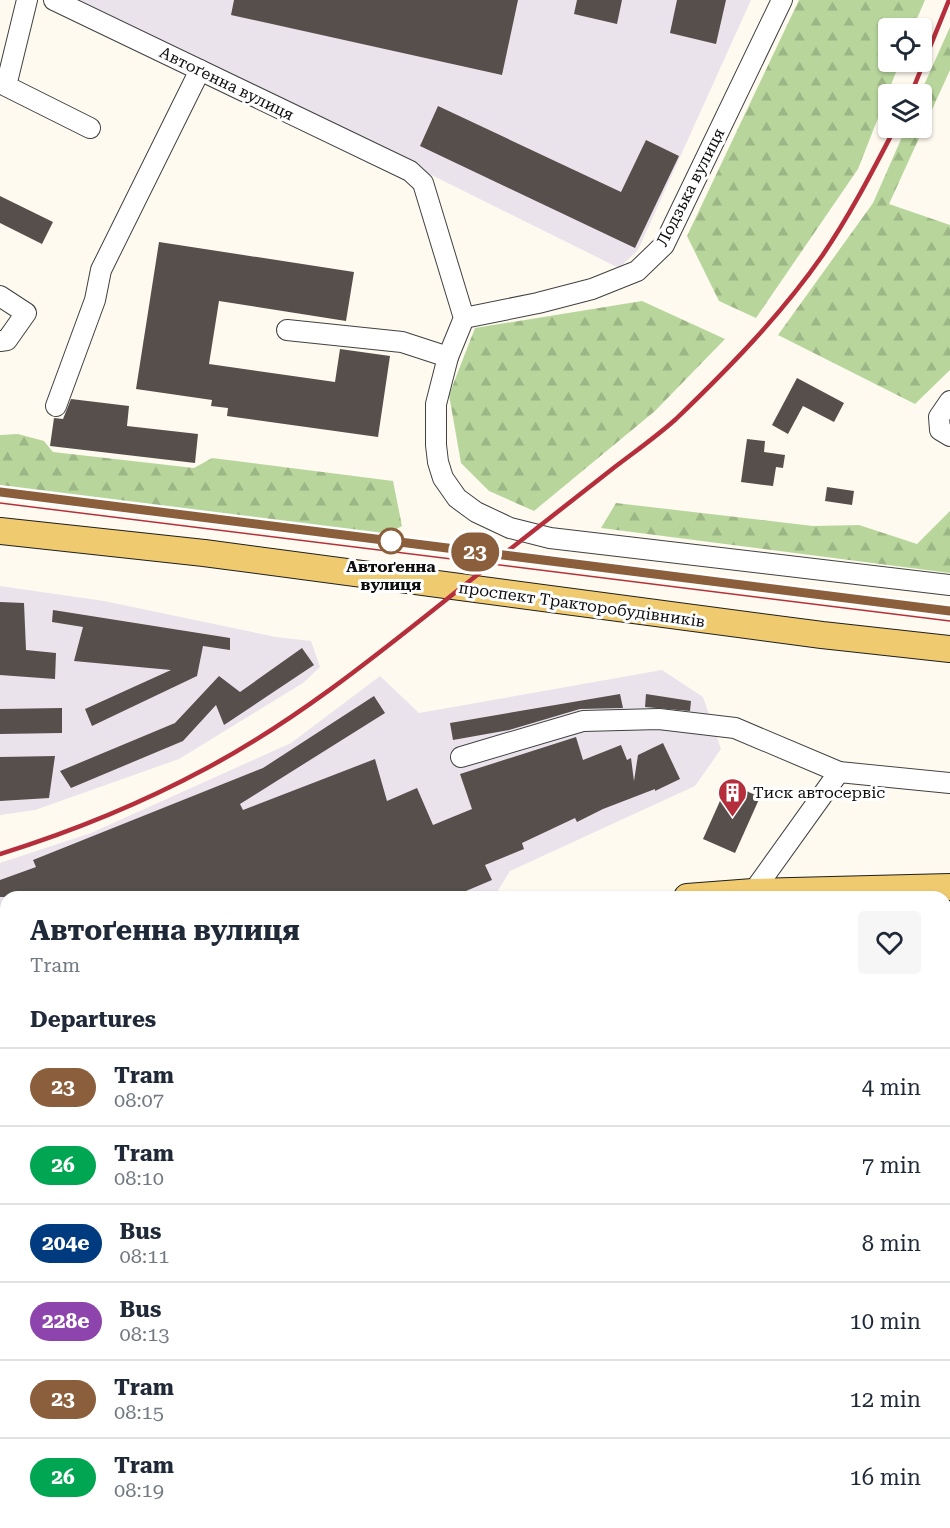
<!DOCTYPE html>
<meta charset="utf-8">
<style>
body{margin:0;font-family:"Roboto Serif",serif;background:#f6f6f7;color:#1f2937;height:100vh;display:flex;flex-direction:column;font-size:22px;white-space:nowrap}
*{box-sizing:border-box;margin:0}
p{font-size:20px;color:#747a83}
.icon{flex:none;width:33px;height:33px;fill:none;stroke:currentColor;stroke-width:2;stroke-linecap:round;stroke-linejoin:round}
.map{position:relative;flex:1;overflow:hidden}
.drawer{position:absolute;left:0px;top:891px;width:951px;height:638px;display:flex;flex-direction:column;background:#fff;border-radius:18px 18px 0 0;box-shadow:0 2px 4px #0004}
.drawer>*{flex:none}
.badge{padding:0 12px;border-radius:20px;font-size:21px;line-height:39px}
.fabs{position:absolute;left:878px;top:18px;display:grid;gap:12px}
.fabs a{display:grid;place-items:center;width:54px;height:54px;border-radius:6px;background:#fff;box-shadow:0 2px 4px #0004;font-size:30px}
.map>.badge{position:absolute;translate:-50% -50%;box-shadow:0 0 0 3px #fff}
h2{padding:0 30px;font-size:22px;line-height:54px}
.round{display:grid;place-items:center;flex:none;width:63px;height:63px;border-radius:6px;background:#f6f6f7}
.headline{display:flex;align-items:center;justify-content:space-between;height:102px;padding:0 30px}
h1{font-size:28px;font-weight:700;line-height:45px}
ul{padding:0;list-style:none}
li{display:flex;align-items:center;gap:18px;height:78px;padding:0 30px;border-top:2px solid #e0e1e3}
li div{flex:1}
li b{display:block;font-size:22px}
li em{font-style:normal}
li .badge{min-width:66px;font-weight:700;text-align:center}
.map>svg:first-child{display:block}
.industrial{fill:#eae3ec}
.grass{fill:url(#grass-dots)}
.forest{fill:url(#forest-firs)}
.pitch{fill:#e4eecc}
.building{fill:#564f4b}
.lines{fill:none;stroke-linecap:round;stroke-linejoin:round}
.minor-casing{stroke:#414141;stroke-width:22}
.major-casing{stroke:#1f1f1f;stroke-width:28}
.minor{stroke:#fff;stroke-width:20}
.major{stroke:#efca6f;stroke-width:26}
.tram{stroke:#b42f3b;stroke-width:1.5}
.rail{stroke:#b42f3b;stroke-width:4.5}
.line-casing{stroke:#fff;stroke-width:14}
.line{stroke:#8b5e3c;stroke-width:9}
.stop-dot{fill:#fff;stroke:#8b5e3c;stroke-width:3}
.labels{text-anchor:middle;stroke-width:6;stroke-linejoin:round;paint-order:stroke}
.street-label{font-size:16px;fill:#0e0e0e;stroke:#fff}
.stop-label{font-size:16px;font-weight:bold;fill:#0e0e0e;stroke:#fff}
.poi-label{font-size:16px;fill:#0e0e0e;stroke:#fff;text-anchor:start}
</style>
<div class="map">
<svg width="950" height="1528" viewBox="0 0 950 1528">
<defs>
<pattern id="grass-dots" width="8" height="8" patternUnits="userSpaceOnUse" patternTransform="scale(1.5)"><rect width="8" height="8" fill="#d3e6bb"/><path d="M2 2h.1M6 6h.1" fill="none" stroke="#b4c4a0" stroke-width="1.8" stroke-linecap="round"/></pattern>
<pattern id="forest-firs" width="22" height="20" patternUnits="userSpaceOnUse" patternTransform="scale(1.5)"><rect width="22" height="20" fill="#b8d69c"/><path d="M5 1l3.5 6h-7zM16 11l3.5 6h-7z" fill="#9db685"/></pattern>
</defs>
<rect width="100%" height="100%" fill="#fefaf0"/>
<g class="industrial">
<polygon points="79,0 751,0 638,250 619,268"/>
<polygon points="0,586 104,601 276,637 311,641 320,667 303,683 179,759 35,810 0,815"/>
<polygon points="662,670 703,697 721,749 695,786 510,871 494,897 6,897 6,931 0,930 0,863 91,833 291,743 380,676 419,713"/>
</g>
<rect class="grass" x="945" y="899" width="5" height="65"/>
<g class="forest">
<polygon points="799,0 925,0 913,28 888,28 888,62 900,62 858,169 756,318 719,301 687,236"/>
<polygon points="950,27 950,70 889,204 950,225 950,370 915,404 778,335 873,203 906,128 921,128 920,94"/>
<polygon points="642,301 725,339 655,411 534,511 489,491 461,463 449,395 475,328"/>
<polygon points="18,434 44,441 53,452 194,468 212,458 393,481 402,526 378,539 0,492 0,435"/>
<polygon points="616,503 813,526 859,525 917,544 950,511 950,573 601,528"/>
<polygon points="0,958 6,959 6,1008 0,1008"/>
<polygon points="945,994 950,995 950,1060 945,1059"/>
<rect x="0" y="1027" width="6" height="79"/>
</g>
<polygon class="pitch" points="0,1177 6,1177 6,1522 205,1522 205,1528 0,1528"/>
<g class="building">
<polygon points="234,0 518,0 502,75 231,15"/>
<polygon points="577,0 622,0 617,24 574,14"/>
<polygon points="677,0 726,0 716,44 670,33"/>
<polygon points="438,106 621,192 646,140 679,156 635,248 420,146"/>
<polygon points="0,196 53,222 42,244 0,223"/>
<polygon points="159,242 354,272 346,321 219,301 209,364 335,382 340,349 390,356 378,437 227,416 228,408 211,406 212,400 136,389"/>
<polygon points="797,378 844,403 834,422 803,406 788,434 772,425"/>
<polygon points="71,399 129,406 127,426 198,434 195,463 50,446 54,418 63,419"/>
<polygon points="747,439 765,441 764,452 785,455 783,468 776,467 773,486 741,482"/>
<polygon points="827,487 854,491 852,505 825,501"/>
<polygon points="0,602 24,603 26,650 56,653 55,679 0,675"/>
<polygon points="53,610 230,638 230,650 203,646 197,676 92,726 85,709 171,670 74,661 83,627 52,622"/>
<polygon points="302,648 314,665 224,725 216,705 183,741 71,788 60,771 175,723 219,676 240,692"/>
<polygon points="620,694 623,708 580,709 509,730 453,740 450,723"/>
<polygon points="646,694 691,701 690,711 645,707"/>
<polygon points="374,696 385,713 240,804 243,810 375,759 387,801 417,788 433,825 472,809 460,774 576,737 583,760 621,745 627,760 631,758 634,781 638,755 663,743 680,779 655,791 655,789 603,809 577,822 575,818 522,843 524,849 485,865 492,880 466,891 468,897 0,897 0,880 36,867 33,860 263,768"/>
<polygon points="62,708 62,733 0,734 0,709"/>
<polygon points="55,756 49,798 0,801 0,757"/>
<polygon points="728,783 760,797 735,853 703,839"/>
</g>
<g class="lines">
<defs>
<g id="minor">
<polyline points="27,0 6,86 90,128"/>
<polyline points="54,0 410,171 423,183 464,318 448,357 436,404 436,445 438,462 443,478 457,498 476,512 510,528 550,538 950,585"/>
<polyline points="0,296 26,313 7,340 0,341"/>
<polyline points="464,318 538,303 592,289 637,271 664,245 782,0"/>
<polyline points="287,330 402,342 448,357"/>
<polyline points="950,401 939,417 940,430 950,436"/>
<polyline points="56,406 95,300 101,270 200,70"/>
<polyline points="461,757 583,721 659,719 735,728 839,772 950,783"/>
<polyline points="753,892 839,772"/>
<polyline points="945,975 950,976"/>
<polyline points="208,1522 208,1528"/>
<polyline points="517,1528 518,1522"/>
</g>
<g id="major">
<polyline points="0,531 204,553 822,635 950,649"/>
<polyline points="687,897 753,892 950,887"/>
<polyline points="0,1020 6,1020"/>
<polyline points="0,1120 6,1120"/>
<polyline points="945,1202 950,1203"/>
</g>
</defs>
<use href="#minor" class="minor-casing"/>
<use href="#major" class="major-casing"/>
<use href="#minor" class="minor"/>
<use href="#major" class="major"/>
<g class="tram">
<polyline points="0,492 950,611"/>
<polyline points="0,503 950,621"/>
</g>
<g class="rail">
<polyline points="911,94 949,0"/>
<path d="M0,854C71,832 142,803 207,768C308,714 396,639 486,568C527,536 569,503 611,470C633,453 656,437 676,419C728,369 781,315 822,256C850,215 872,172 895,128"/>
<polyline points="0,954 6,955"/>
<polyline points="945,1067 950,1068"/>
</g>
</g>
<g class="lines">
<defs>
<polyline id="line" points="0,492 950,611"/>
</defs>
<use href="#line" class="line-casing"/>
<use href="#line" class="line"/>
</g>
<defs>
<symbol id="building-pin" viewBox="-11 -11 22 30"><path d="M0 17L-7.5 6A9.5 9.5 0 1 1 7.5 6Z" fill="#b42f3b" stroke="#fff"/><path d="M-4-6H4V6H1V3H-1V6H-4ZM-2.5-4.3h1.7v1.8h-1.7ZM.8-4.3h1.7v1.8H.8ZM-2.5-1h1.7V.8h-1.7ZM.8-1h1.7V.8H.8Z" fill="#fff"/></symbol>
</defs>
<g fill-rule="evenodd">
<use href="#building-pin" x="716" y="776" width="33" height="45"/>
</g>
<circle class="stop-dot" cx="391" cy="541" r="12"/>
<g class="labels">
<g class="street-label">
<text transform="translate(227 83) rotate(26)" y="6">Автоґенна вулиця</text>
<text transform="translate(690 187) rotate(-63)" y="6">Лодзька вулиця</text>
<text transform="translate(582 604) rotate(8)" y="6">проспект Тракторобудівників</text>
</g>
<g class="stop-label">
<text x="391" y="572">Автоґенна<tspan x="391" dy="18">вулиця</tspan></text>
</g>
<g class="poi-label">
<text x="753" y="798">Тиск автосервіс</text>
</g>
</g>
</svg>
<div class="fabs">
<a><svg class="icon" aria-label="locate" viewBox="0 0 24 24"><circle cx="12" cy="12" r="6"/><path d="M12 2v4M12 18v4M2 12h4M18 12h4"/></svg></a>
<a><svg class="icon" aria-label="layers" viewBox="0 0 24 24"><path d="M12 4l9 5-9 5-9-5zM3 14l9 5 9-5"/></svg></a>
</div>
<b class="badge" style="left:475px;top:552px;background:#8b5e3c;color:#fff">23</b>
<section class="drawer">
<div class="headline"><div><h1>Автоґенна вулиця</h1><p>Tram</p></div><a class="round"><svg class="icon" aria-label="heart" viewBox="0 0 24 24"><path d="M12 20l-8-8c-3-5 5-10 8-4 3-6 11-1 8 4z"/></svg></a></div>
<h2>Departures</h2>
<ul>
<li><span class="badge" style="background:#8b5e3c;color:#fff">23</span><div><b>Tram</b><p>08:07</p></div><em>4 min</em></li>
<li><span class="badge" style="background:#00a651;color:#fff">26</span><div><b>Tram</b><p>08:10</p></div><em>7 min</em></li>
<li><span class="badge" style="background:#003b80;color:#fff">204е</span><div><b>Bus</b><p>08:11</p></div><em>8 min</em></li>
<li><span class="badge" style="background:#8e44ad;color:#fff">228е</span><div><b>Bus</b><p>08:13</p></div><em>10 min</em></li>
<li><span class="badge" style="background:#8b5e3c;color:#fff">23</span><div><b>Tram</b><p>08:15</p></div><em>12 min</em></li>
<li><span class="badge" style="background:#00a651;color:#fff">26</span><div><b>Tram</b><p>08:19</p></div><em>16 min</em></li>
</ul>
</section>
</div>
